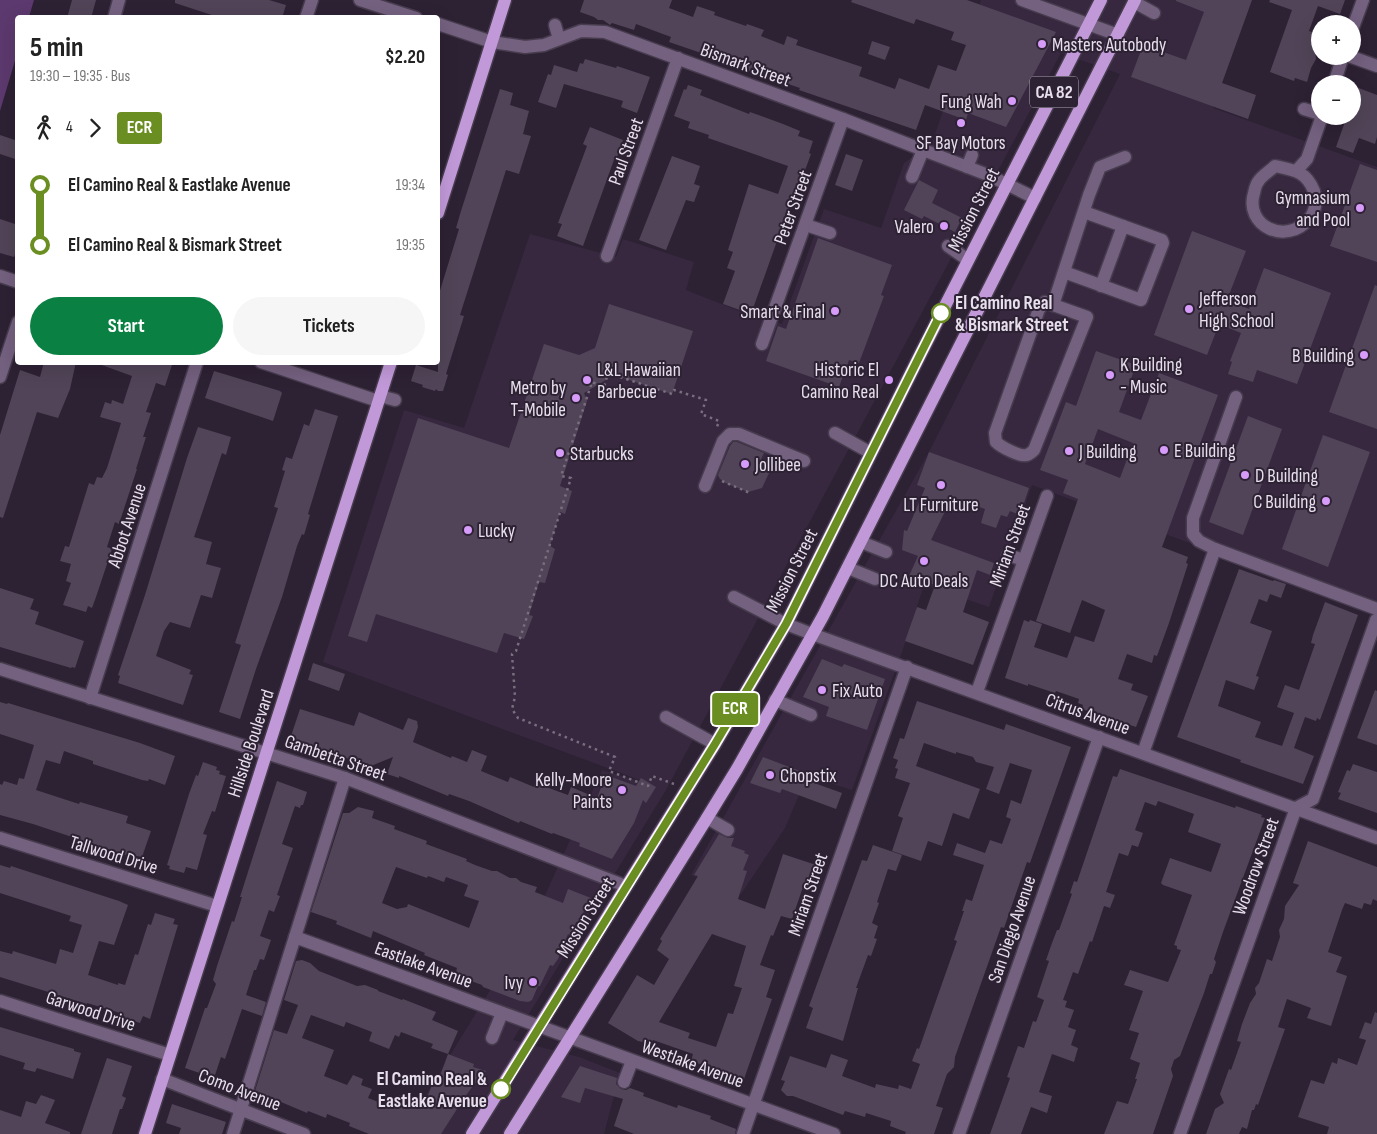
<!DOCTYPE html>
<meta charset="utf-8">
<style>
body{margin:0;font-family:"Sofia Sans Condensed",sans-serif;background:#f6f6f6;color:#222;height:100vh;display:flex;flex-direction:column;font-size:19px;white-space:nowrap}
*{box-sizing:border-box;margin:0}
p{font-size:16px;color:#767676}
.icon{flex:none;width:28px;height:28px;fill:none;stroke:currentColor;stroke-width:2;stroke-linecap:round;stroke-linejoin:round}
.map{position:relative;flex:1;overflow:hidden}
.panel{position:absolute;left:15px;top:15px;width:425px;height:350px;display:flex;flex-direction:column;background:#fff;border-radius:5px;box-shadow:0 5px 20px #0002}
.panel>*{flex:none}
.badge{padding:0 10px;border-radius:4px;font-size:18px;line-height:32px}
.buttons{position:absolute;left:1311px;top:15px;display:grid;gap:10px}
.buttons a{display:grid;place-items:center;width:50px;height:50px;border-radius:50%;background:#fff;box-shadow:0 5px 20px #0002;font-size:25px}
.map>.badge{position:absolute;translate:-50% -50%;box-shadow:0 0 0 2px #fff}
.legs{display:flex;align-items:center;gap:8px;height:55px;padding:0 15px;font-size:16px}
.legs p{margin-inline-start:auto}
.summary{display:flex;align-items:center;justify-content:space-between;height:85px;padding:0 15px}
h1{font-size:28px;font-weight:700;line-height:38px}
.button{display:flex;gap:10px;margin-top:auto;padding:10px 15px}
.button a{flex:1;height:58px;border-radius:30px;background:#0b8043;color:#fff;font-size:20px;font-weight:700;line-height:58px;text-align:center}
.button a+a{background:#f6f6f6;color:#222}
ul{padding:0 15px;list-style:none}
li{display:flex;align-items:center;gap:18px;height:60px;font-size:19px}
li i{display:grid;place-items:center;width:8px;height:100%;margin:0 6px;background:currentColor}
li i::after{content:'';width:12px;height:12px;margin:-6px;border:4px solid;border-radius:50%;background:#fff}
li p{margin-inline-start:auto}
li:first-child i{background:linear-gradient(#0000 50%,currentColor 0)}
li:last-child i{background:linear-gradient(currentColor 50%,#0000 0)}
.map>svg:first-child{display:block}
.built{fill:#372840}
.green{fill:#5c396e}
.building{fill:#514458;fill-rule:evenodd}
.lines{fill:none;stroke-linecap:round;stroke-linejoin:round}
.minor-casing{stroke:#473c4e;stroke-width:15}
.major-casing{stroke:#473c4e;stroke-width:15}
.path{stroke:#786e7e;stroke-width:2.5;stroke-dasharray:2.5 4;stroke-linecap:butt}
.minor{stroke:#74607f;stroke-width:12}
.major{stroke:#c199d8;stroke-width:12}
.line-1-casing{stroke:#fff;stroke-width:11}
.line-1{stroke:#6b8e23;stroke-width:8}
.poi-dot{fill:#d79bf9;stroke:#2d2134;stroke-width:2}
.stop-1-dot{fill:#fff;stroke:#6b8e23;stroke-width:2.5}
.labels{text-anchor:middle;stroke-width:4;stroke-linejoin:round;paint-order:stroke}
.shield{fill:#2d2134;stroke:#afa6b5;stroke-width:1}
.shield-label{font-size:18px;font-weight:bold;fill:#e7dfec}
.poi-label{font-size:19px;fill:#e7dfec;stroke:#2d2134;text-anchor:start}
.street-label{font-size:19px;fill:#e7dfec;stroke:#2d2134}
.stop-label{font-size:19px;font-weight:bold;fill:#e7dfec;stroke:#2d2134;text-anchor:start}
</style>
<div class="map">
<svg width="1377" height="1134" viewBox="0 0 1377 1134">
<rect width="100%" height="100%" fill="#2d2134"/>
<polygon class="built" points="981,0 1247,0 1245,6 1249,8 1213,108 1377,167 1377,612 1032,485 989,607 924,585 902,652 852,790 807,776 785,828 741,894 691,875 929,452 1120,74 1061,53 666,790 513,1040 579,1057 620,1073 604,1134 402,1134 536,915 602,770 653,785 323,662 404,410 464,428 530,234 616,257 623,239 694,262 686,290 742,312 782,324 824,209 881,228 904,163 932,143"/>
<polygon class="green" points="0,0 34,0 29,17 18,18 17,54 0,111"/>
<g class="building">
<polygon points="72,0 96,0 91,18 67,18"/>
<polygon points="175,0 269,0 286,5 282,18 221,18 175,3"/>
<polygon points="584,0 672,0 669,8 693,17 697,6 715,12 714,15 746,26 747,24 764,30 761,36 784,45 787,36 798,40 796,45 862,67 859,76 895,89 899,78 929,89 938,65 956,71 966,45 951,40 954,32 916,19 914,24 851,2 852,0 967,0 1056,32 1006,127 968,113 966,120 925,105 916,130 799,90 800,88 726,63 721,62 717,59 705,58 707,55 669,42 671,37 636,24 634,30 612,23 610,25 603,20 598,20 594,17 580,12"/>
<polygon points="1176,0 1252,0 1222,83 1256,95 1248,119 1131,77 1143,45 1186,60 1204,12 1176,1"/>
<polygon points="1270,0 1345,0 1340,14 1318,6 1309,31 1320,35 1320,46 1315,50 1316,59 1311,68 1307,82 1295,78 1294,81 1270,72 1292,10 1269,2"/>
<polygon points="872,41 890,47 885,60 868,54"/>
<polygon points="585,59 616,68 617,66 650,77 637,113 621,107 623,101 564,84 556,108 538,102 548,74 551,75 554,65 577,72 580,63 583,64"/>
<polygon points="688,85 702,90 700,95 749,114 750,112 783,124 800,131 798,136 813,141 809,153 811,154 804,173 795,200 792,199 751,314 723,304 735,271 727,268 733,252 728,250 749,184 778,194 788,166 708,138 709,135 688,128 690,122 674,116 684,89 686,90"/>
<polygon points="1356,87 1377,95 1377,137 1375,144 1359,138 1353,153 1336,147 1347,116 1352,116 1352,96"/>
<polygon points="500,89 513,93 510,105 529,111 523,134 531,136 519,174 506,170 460,315 464,316 446,374 448,375 443,391 438,391 436,389 435,391 422,387 423,385 411,381 416,365 438,372 438,297 459,229 456,228 461,211"/>
<polygon points="590,127 623,140 617,157 615,157 583,246 557,236 562,224 558,223 587,146 583,144"/>
<polygon points="0,135 18,141 18,160 0,154"/>
<polygon points="846,154 863,160 852,191 835,185"/>
<polygon points="672,156 700,166 694,184 700,186 694,202 686,200 666,250 639,240"/>
<polygon points="1360,164 1377,170 1377,262 1330,246"/>
<polygon points="919,180 938,190 932,203 962,218 955,232 924,216 922,219 904,210"/>
<polygon points="0,219 18,225 18,246 14,257 0,253"/>
<polygon points="1192,231 1246,251 1227,300 1249,309 1264,268 1331,293 1297,384 1257,370 1253,382 1228,374 1232,362 1230,361 1241,333 1219,324 1207,355 1154,335"/>
<polygon points="818,238 892,265 881,295 884,296 859,363 849,360 839,387 766,361 778,326 786,329"/>
<polygon points="1375,285 1377,286 1377,429 1329,412"/>
<polygon points="609,304 693,331 672,394 614,375 584,393 587,401 560,486 572,491 565,514 560,512 550,546 555,549 545,583 539,582 529,615 533,616 524,639 504,633 497,653 376,614 367,642 348,636 418,418 509,448 544,344 579,355 595,348"/>
<path d="M1096,351L1136,365L1119,412L1141,420L1159,373L1218,395L1162,547L1188,557L1186,563L1188,564L1169,623L1157,656L1154,655L1152,663L1127,654L1118,679L1133,684L1131,690L1148,696L1136,727L1082,709L1083,705L1078,703L1079,699L1056,691L1055,693L1028,684V686L1005,678L1024,620L1029,622L1030,620L1042,624L1034,647L1067,658L1075,636L1094,642L1105,610L1082,600L1070,633L1036,621L1078,499L1063,493L1068,480L1040,470L1066,402L1076,406ZM1098,429L1133,443L1120,478L1085,464Z"/>
<polygon points="44,362 76,362 70,389 58,418 37,412 3,518 0,517 0,435 20,370 40,377"/>
<polygon points="99,362 173,362 165,386 156,383 146,412 151,413 143,437 146,437 136,469 137,469 119,524 115,522 107,547 112,549 96,597 92,608 88,606 86,612 63,605 71,583 66,581 71,564 60,561 65,546 69,547 89,483 94,485 97,477 102,478 107,468 121,423 100,417 105,402 111,404 112,400 123,404 132,376 99,364"/>
<polygon points="214,371 280,391 282,393 273,421 205,398"/>
<polygon points="315,409 338,416 308,514 310,515 304,535 302,534 297,546 282,597 256,669 240,719 219,712 241,645 235,643 278,508 274,507 285,471 282,470 286,457 292,459 304,424 309,426"/>
<polygon points="1248,416 1282,429 1243,535 1209,522"/>
<polygon points="198,427 231,437 226,455 222,453 194,537 212,542 206,564 221,568 212,598 201,595 190,628 170,622 164,631 156,656 191,670 189,674 193,675 183,705 118,683 120,676 118,675 145,595 187,458"/>
<polygon points="1323,435 1370,452 1328,567 1282,549"/>
<polygon points="733,442 737,442 764,453 761,459 772,464 767,472 769,473 762,488 748,492 723,482 724,481 720,479 718,475 730,446"/>
<polygon points="929,452 1029,488 1020,515 1010,511 1007,517 1001,515 996,528 981,523 985,509 952,497 931,540 994,563 990,575 977,570 963,612 989,622 973,665 905,641 917,607 926,610 935,585 909,576 918,556 902,550 904,530 907,531 925,488 917,485"/>
<polygon points="1239,569 1273,581 1274,580 1286,584 1281,598 1270,594 1267,602 1259,599 1250,623 1272,631 1256,676 1259,677 1254,690 1226,680 1218,706 1261,722 1255,737 1282,746 1294,713 1277,707 1285,685 1299,690 1315,644 1311,643 1313,635 1325,602 1358,615 1320,720 1317,718 1316,721 1305,717 1294,748 1314,756 1303,784 1240,762 1241,760 1177,737"/>
<polygon points="0,588 34,599 30,609 39,612 35,624 84,641 75,668 72,667 71,668 0,647"/>
<polygon points="822,659 842,667 844,664 885,679 867,730 826,716 829,707 803,697"/>
<polygon points="313,663 345,674 339,691 308,680"/>
<polygon points="1375,690 1377,691 1377,745 1357,738"/>
<polygon points="917,701 1004,730 1006,724 1071,747 1030,863 1027,862 1004,928 1001,927 955,1057 954,1067 947,1074 936,1106 943,1108 934,1134 905,1134 906,1132 890,1126 891,1121 866,1113 865,1117 845,1111 843,1115 793,1096 787,1096 781,1090 785,1081 781,1080 790,1056 826,1068 831,1054 848,1060 842,1076 875,1088 876,1084 898,1089 899,1085 911,1089 920,1064 912,1061 917,1048 919,1049 957,941 954,940 964,911 962,911 966,899 972,901 984,865 953,855 957,843 985,853 990,840 1002,844 1011,819 1006,817 1011,800 1021,804 1032,770 1010,763 999,794 986,789 994,767 976,762 973,757 956,752 956,754 924,743 916,766 980,789 969,819 953,813 942,846 928,841 921,861 892,851 903,818 898,816 910,783 895,778 898,769 895,768 898,760 893,758 900,738 904,739"/>
<polygon points="0,702 7,704 8,703 140,743 175,756 165,785 149,779 148,781 142,780 93,764 93,761 64,751 60,764 46,760 36,790 79,804 80,802 128,816 126,823 151,831 142,857 136,856 135,858 33,824 0,815 0,784 2,785 4,781 17,785 19,778 24,779 34,745 0,734"/>
<polygon points="300,709 354,726 359,712 403,730 408,718 417,721 418,727 413,742 451,758 452,756 467,762 472,750 487,756 481,771 508,782 510,777 534,787 535,783 568,795 571,787 597,798 606,775 636,786 641,778 656,787 646,803 643,800 634,823 612,859 579,846 580,843 553,833 552,834 520,821 519,823 469,801 449,794 448,796 399,776 399,778 387,774 393,757 366,768 362,768 355,761 290,739"/>
<polygon points="763,757 805,773 803,779 842,793 836,809 782,789 780,793 750,783"/>
<polygon points="203,762 217,767 216,770 220,771 219,774 226,776 215,812 212,811 203,834 207,835 197,870 186,867 184,873 169,869 170,866 167,865 189,794 196,775 198,776"/>
<polygon points="1353,764 1377,772 1377,813 1338,799 1341,793 1338,792 1347,770 1350,771"/>
<polygon points="1120,769 1235,808 1236,806 1262,815 1261,817 1265,818 1223,932 1214,959 1216,962 1212,974 1210,974 1204,993 1180,1056 1174,1060 1171,1069 1173,1076 1153,1134 1104,1134 1117,1101 1128,1104 1137,1079 1135,1079 1140,1063 1130,1059 1139,1033 1129,1030 1143,991 1124,985 1130,970 1168,982 1181,950 1177,949 1177,946 1174,945 1192,895 1163,885 1161,883 1170,858 1211,872 1221,844 1188,832 1194,814 1158,801 1156,806 1145,802 1135,830 1143,833 1138,847 1132,845 1128,856 1119,853 1106,892 1115,895 1110,908 1104,906 1092,942 1090,941 1078,974 1073,972 1063,1000 1067,1001 1065,1007 1074,1010 1068,1027 1076,1030 1071,1045 1078,1048 1074,1062 1052,1054 1039,1092 1052,1096 1047,1113 1031,1107 1021,1134 990,1134 1010,1078 1007,1077 1018,1046 1024,1048 1033,1021 1036,1022 1044,1000 1037,997 1049,961 1046,960 1052,943 1057,930 1059,930 1072,894 1070,893 1074,881 1077,882 1113,776 1117,777"/>
<polygon points="277,781 307,792 303,805 301,805 300,808 295,806 282,844 293,848 277,895 280,896 274,912 269,910 260,936 271,940 264,960 260,959 256,970 254,970 246,995 266,1002 262,1016 242,1009 225,1059 221,1057 214,1078 185,1068 205,1008 207,1008 216,984 213,980 217,966 232,921 234,922 242,897 240,897"/>
<path d="M358,807L374,811L372,818L395,826L394,829L427,841L426,844L467,859L466,861L475,865L492,871H497L510,878H516L521,882L537,887L535,892L563,903L568,889L591,898L578,922H576L571,936L568,934L558,959L553,966L550,965L540,986H538L532,1000L528,1002L520,1001L483,987L482,985L460,977L456,972L457,968L424,955L425,953L373,931L371,938L336,924L337,921L311,912L343,813H349ZM396,867L427,878L428,876L444,882L446,877L468,885L464,896L479,901L469,928L408,904L407,907L397,909L382,903Z"/>
<path d="M719,834L728,838H734L731,846L745,851L744,853L749,855L743,870L747,871L738,899L765,909L783,854L816,865L811,880L809,879L806,888L803,887L792,919L781,916L773,936L771,935L760,965L775,970L766,997L772,999L744,1079L691,1061L693,1054L653,1040L651,1044L638,1041L608,1023L637,975L654,985L669,959L657,950L662,941L660,939L698,876L694,875ZM712,934L746,946L734,986L742,988L733,1014L728,1013L716,1047L688,1038L690,1033L659,1022Z"/>
<polygon points="1308,841 1377,867 1377,901 1373,899 1371,905 1364,903 1362,909 1345,903 1342,910 1328,952 1342,957 1336,972 1347,976 1331,1026 1307,1018 1311,1008 1287,999 1278,1027 1285,1029 1258,1105 1256,1104 1254,1110 1252,1110 1247,1129 1242,1127 1239,1134 1206,1134 1215,1109 1224,1103 1220,1094 1229,1069 1231,1070 1241,1042 1237,1041 1242,1024 1250,1003 1256,994 1255,988 1259,983 1267,959 1272,961 1280,937 1279,930 1284,919 1285,906 1299,885 1293,883"/>
<polygon points="873,845 902,855 896,871 888,869 877,902 879,903 872,923 878,926 874,938 877,939 871,956 868,955 856,988 858,988 843,1041 806,1028 813,1008 809,1006 862,860 867,861"/>
<polygon points="0,865 10,868 11,866 119,901 128,905 114,945 99,941 88,975 118,985 118,983 125,985 135,954 138,955 148,924 151,925 155,913 175,919 173,924 178,925 150,1019 143,1016 140,1023 121,1017 121,1014 117,1012 87,1003 87,1004 0,977 0,951 12,954 13,951 56,964 60,949 73,953 82,925 69,921 71,916 0,893"/>
<polygon points="302,960 310,963 319,971 357,986 365,985 378,990 378,991 402,1000 403,999 436,1012 432,1020 458,1031 448,1054 431,1048 433,1044 401,1032 399,1037 395,1035 389,1049 369,1041 372,1032 346,1022 344,1027 311,1015 302,1038 334,1050 324,1076 347,1085 353,1075 363,1079 361,1085 372,1089 368,1098 394,1108 399,1095 421,1104 423,1100 426,1101 432,1085 436,1087 448,1054 474,1064 473,1067 486,1071 478,1084 475,1083 464,1098 441,1134 369,1134 349,1126 350,1123 327,1114 326,1118 308,1111 307,1113 255,1091 274,1030 287,1034 298,1005 284,1000 296,961"/>
<polygon points="1375,1012 1377,1013 1377,1134 1327,1134 1329,1127 1298,1117 1311,1080 1324,1084 1332,1062 1337,1064 1338,1058 1357,1065 1366,1040 1359,1038 1365,1022 1371,1024"/>
<polygon points="0,1027 74,1049 74,1051 81,1053 73,1079 37,1068 35,1072 23,1069 25,1063 0,1055"/>
<polygon points="107,1058 132,1066 122,1096 126,1098 122,1109 120,1109 112,1134 81,1134"/>
<polygon points="580,1066 617,1078 616,1084 621,1089 626,1090 630,1088 644,1093 643,1096 677,1108 678,1105 711,1116 710,1119 736,1129 735,1134 634,1134 614,1126 623,1099 585,1088 580,1103 561,1097"/>
<polygon points="41,1095 55,1100 45,1123 70,1132 70,1134 0,1134 0,1110 21,1117 26,1101 36,1104"/>
<polygon points="172,1104 226,1122 222,1134 179,1134 181,1128 166,1123"/>
</g>
<g class="lines">
<defs>
<g id="minor">
<polyline points="360,0 416,18"/>
<polyline points="1022,0 1118,35"/>
<polyline points="1134,2 1154,13"/>
<polyline points="114,18 119,0"/>
<polyline points="306,18 312,0"/>
<polyline points="438,24 492,42 525,47 544,45 581,31 605,32 843,119 988,175 1035,198"/>
<polyline points="555,25 559,39"/>
<polyline points="1352,30 1363,0"/>
<polyline points="1349,56 1377,66"/>
<polyline points="1334,84 1343,56"/>
<polyline points="1304,109 1320,114"/>
<path d="M1275,166C1294,170 1306,171 1314,191C1317,200 1316,211 1309,219C1286,246 1244,226 1254,193C1255,189 1256,184 1258,182C1261,176 1270,171 1275,166Z"/>
<polyline points="967,167 972,155"/>
<polyline points="1297,170 1307,159 1322,116"/>
<polyline points="912,177 923,150"/>
<polyline points="806,225 830,233"/>
<polyline points="948,246 968,260"/>
<polyline points="607,256 678,58"/>
<polyline points="1064,272 1141,300 1163,243 1162,240 1159,239 1084,212"/>
<polyline points="0,276 18,282"/>
<polyline points="1101,286 1123,226"/>
<path d="M1045,302L1087,317L1034,450C1032,452 1030,454 1027,455C1020,457 1001,447 996,442L995,433L1039,309Z"/>
<polyline points="1053,305 1089,195 1100,167 1125,157"/>
<polyline points="762,344 843,119"/>
<polyline points="261,362 378,401"/>
<polyline points="0,377 18,322"/>
<polyline points="380,396 395,400"/>
<polyline points="835,433 871,453"/>
<polyline points="705,486 723,441 730,434 739,434 804,461"/>
<polyline points="861,542 886,552"/>
<polyline points="1215,549 1377,609"/>
<polyline points="1008,555 1024,560"/>
<polyline points="848,568 875,579"/>
<polyline points="734,597 786,624 812,634 1377,838"/>
<polyline points="0,669 345,778 626,886"/>
<polyline points="977,692 1047,496"/>
<polyline points="90,698 197,362"/>
<polyline points="775,700 811,715"/>
<polyline points="666,717 715,744"/>
<polyline points="1143,753 1215,549 1199,541 1193,534 1193,518 1236,397"/>
<polyline points="707,818 728,830"/>
<polyline points="0,838 217,906"/>
<polyline points="295,937 834,1134"/>
<polyline points="0,1001 170,1055"/>
<polyline points="492,1038 502,1013"/>
<polyline points="162,1079 304,1134"/>
<polyline points="624,1082 632,1061"/>
<polyline points="233,1134 345,778"/>
<polyline points="743,1134 907,667"/>
<polyline points="959,1134 1099,737"/>
<polyline points="1180,1134 1296,808 1313,799 1376,620"/>
</g>
<g id="major">
<polyline points="438,213 505,0"/>
<polyline points="145,1134 391,362"/>
<polyline points="472,1134 715,744 786,624 920,355 1101,0"/>
<polyline points="510,1134 707,818 737,769 823,616 1135,0"/>
</g>
</defs>
<use href="#minor" class="minor-casing"/>
<use href="#major" class="major-casing"/>
<g class="path">
<polyline points="722,481 750,493"/>
<polyline points="674,784 652,776 648,786 609,771 615,757 518,718 512,709 515,697 512,654 516,651 571,478 561,476 592,382 604,387 608,373 672,394 674,390 706,400 701,414 719,421 717,427"/>
</g>
<use href="#minor" class="minor"/>
<use href="#major" class="major"/>
</g>
<g class="lines">
<defs>
<polyline id="line-1" points="501,1089 715,744 786,624 941,313"/>
</defs>
<use href="#line-1" class="line-1-casing"/>
<use href="#line-1" class="line-1"/>
</g>
<g class="poi-dot">
<circle cx="1042" cy="44" r="5"/>
<circle cx="1012" cy="101" r="5"/>
<circle cx="961" cy="123" r="5"/>
<circle cx="1360" cy="208" r="5"/>
<circle cx="944" cy="226" r="5"/>
<circle cx="1189" cy="309" r="5"/>
<circle cx="835" cy="311" r="5"/>
<circle cx="1364" cy="355" r="5"/>
<circle cx="1110" cy="375" r="5"/>
<circle cx="587" cy="380" r="5"/>
<circle cx="889" cy="380" r="5"/>
<circle cx="576" cy="398" r="5"/>
<circle cx="1164" cy="450" r="5"/>
<circle cx="1069" cy="451" r="5"/>
<circle cx="560" cy="453" r="5"/>
<circle cx="745" cy="464" r="5"/>
<circle cx="1245" cy="475" r="5"/>
<circle cx="941" cy="485" r="5"/>
<circle cx="1326" cy="501" r="5"/>
<circle cx="468" cy="530" r="5"/>
<circle cx="924" cy="561" r="5"/>
<circle cx="822" cy="690" r="5"/>
<circle cx="770" cy="775" r="5"/>
<circle cx="622" cy="790" r="5"/>
<circle cx="533" cy="982" r="5"/>
</g>
<g class="stop-1-dot">
<circle cx="941" cy="313" r="9"/>
<circle cx="501" cy="1089" r="9"/>
</g>
<g class="labels">
<rect class="shield" x="1030" y="76.5" width="48" height="31" rx="4"/>
<g class="shield-label">
<text x="1054" y="98">CA 82</text>
</g>
<g class="poi-label">
<text x="1052" y="51">Masters Autobody</text>
<text x="1002" y="108" text-anchor="end">Fung Wah</text>
<text x="961" y="149" text-anchor="middle">SF Bay Motors</text>
<text x="1350" y="204" text-anchor="end">Gymnasium<tspan x="1350" dy="22">and Pool</tspan></text>
<text x="934" y="233" text-anchor="end">Valero</text>
<text x="1199" y="305">Jefferson<tspan x="1199" dy="22">High School</tspan></text>
<text x="825" y="318" text-anchor="end">Smart &amp; Final</text>
<text x="1354" y="362" text-anchor="end">B Building</text>
<text x="1120" y="371">K Building<tspan x="1120" dy="22">- Music</tspan></text>
<text x="597" y="376">L&amp;L Hawaiian<tspan x="597" dy="22">Barbecue</tspan></text>
<text x="879" y="376" text-anchor="end">Historic El<tspan x="879" dy="22">Camino Real</tspan></text>
<text x="566" y="394" text-anchor="end">Metro by<tspan x="566" dy="22">T-Mobile</tspan></text>
<text x="1174" y="457">E Building</text>
<text x="1079" y="458">J Building</text>
<text x="570" y="460">Starbucks</text>
<text x="755" y="471">Jollibee</text>
<text x="1255" y="482">D Building</text>
<text x="1316" y="508" text-anchor="end">C Building</text>
<text x="941" y="511" text-anchor="middle">LT Furniture</text>
<text x="478" y="537">Lucky</text>
<text x="924" y="587" text-anchor="middle">DC Auto Deals</text>
<text x="832" y="697">Fix Auto</text>
<text x="780" y="782">Chopstix</text>
<text x="612" y="786" text-anchor="end">Kelly-Moore<tspan x="612" dy="22">Paints</tspan></text>
<text x="523" y="989" text-anchor="end">Ivy</text>
</g>
<g class="street-label">
<text transform="translate(746 64) rotate(20)" y="7">Bismark Street</text>
<text transform="translate(625 151) rotate(-70)" y="7">Paul Street</text>
<text transform="translate(792 207) rotate(-70)" y="7">Peter Street</text>
<text transform="translate(973 209) rotate(-63)" y="7">Mission Street</text>
<text transform="translate(126 525) rotate(-72)" y="7">Abbot Avenue</text>
<text transform="translate(1009 545) rotate(-70)" y="7">Miriam Street</text>
<text transform="translate(791 570) rotate(-63)" y="7">Mission Street</text>
<text transform="translate(1088 713) rotate(20)" y="7">Citrus Avenue</text>
<text transform="translate(250 743) rotate(-72)" y="7">Hillside Boulevard</text>
<text transform="translate(336 757) rotate(19)" y="7">Gambetta Street</text>
<text transform="translate(114 854) rotate(17)" y="7">Tallwood Drive</text>
<text transform="translate(1255 866) rotate(-70)" y="7">Woodrow Street</text>
<text transform="translate(807 894) rotate(-71)" y="7">Miriam Street</text>
<text transform="translate(585 917) rotate(-58)" y="7">Mission Street</text>
<text transform="translate(1011 929) rotate(-71)" y="7">San Diego Avenue</text>
<text transform="translate(424 964) rotate(20)" y="7">Eastlake Avenue</text>
<text transform="translate(91 1010) rotate(18)" y="7">Garwood Drive</text>
<text transform="translate(693 1063) rotate(20)" y="7">Westlake Avenue</text>
<text transform="translate(240 1089) rotate(21)" y="7">Como Avenue</text>
</g>
<g class="stop-label">
<text x="955" y="309">El Camino Real<tspan x="955" dy="22">&amp; Bismark Street</tspan></text>
<text x="487" y="1085" text-anchor="end">El Camino Real &amp;<tspan x="487" dy="22">Eastlake Avenue</tspan></text>
</g>
</g>
</svg>
<div class="buttons">
<a>+</a>
<a>−</a>
</div>
<b class="badge" style="left:735px;top:709px;background:#6b8e23;color:#fff">ECR</b>
<section class="panel">
<div class="summary"><div><h1>5 min</h1><p>19:30 – 19:35 · Bus</p></div><b>$2.20</b></div>
<div class="legs"><svg class="icon" aria-label="walk" viewBox="0 0 24 24"><circle cx="13" cy="4" r="2"/><path d="M13 8l-2 6 4 7M11 14l-3 7M7 12l3-4h3l4 4"/></svg>4<svg class="icon" aria-label="forward" viewBox="0 0 24 24"><path d="M9 5l7 7-7 7"/></svg><b class="badge" style="background:#6b8e23;color:#fff">ECR</b></div>
<ul>
<li><i style="color:#6b8e23"></i><b>El Camino Real &amp; Eastlake Avenue</b><p>19:34</p></li>
<li><i style="color:#6b8e23"></i><b>El Camino Real &amp; Bismark Street</b><p>19:35</p></li>
</ul>
<div class="button"><a>Start</a><a>Tickets</a></div>
</section>
</div>
